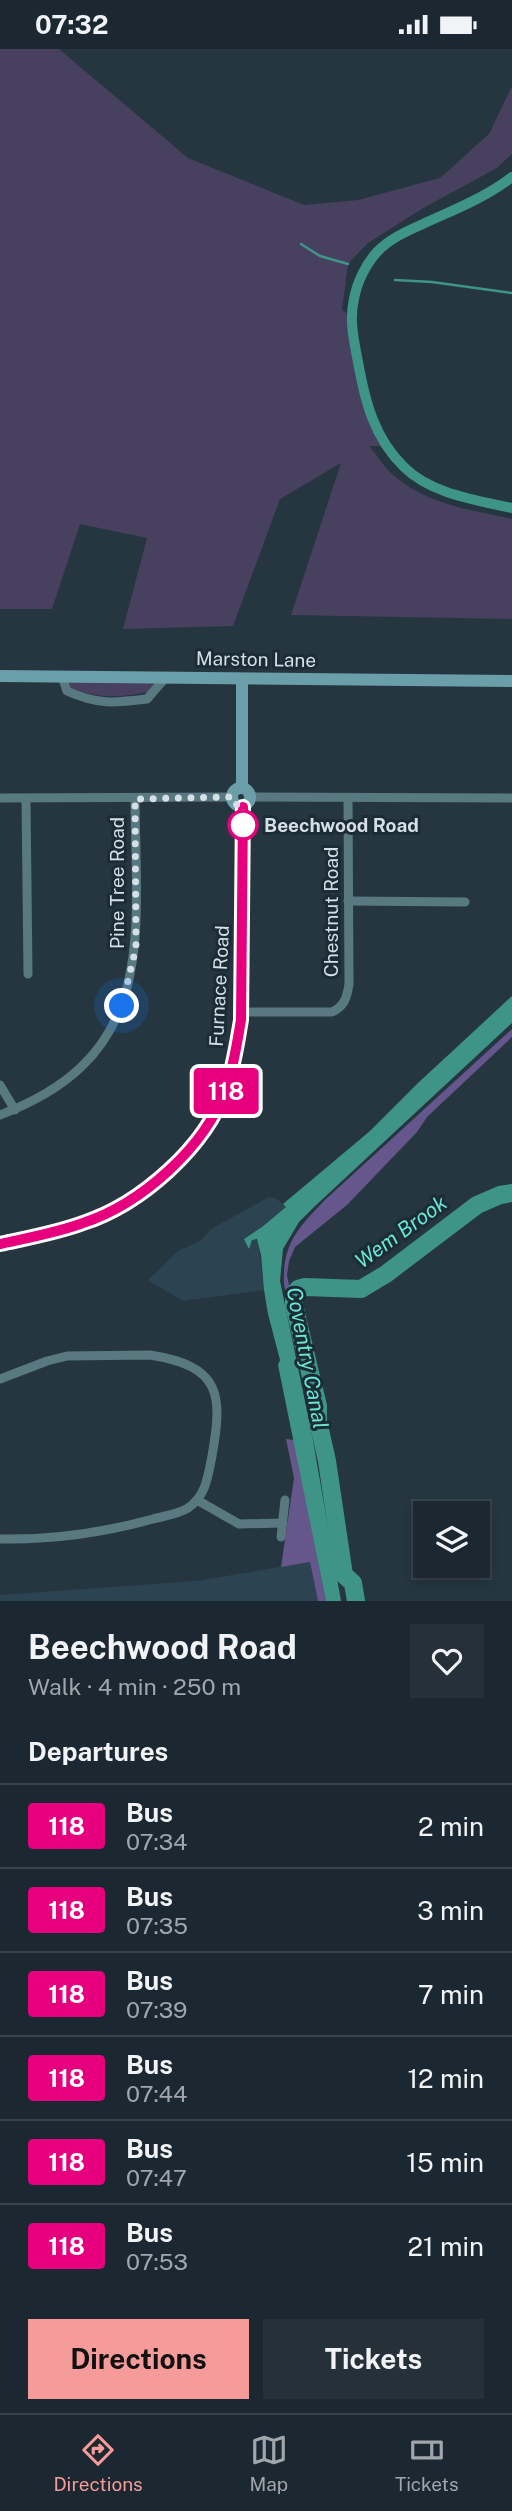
<!DOCTYPE html>
<meta charset="utf-8">
<style>
body{margin:0;font-family:"Public Sans",sans-serif;background:#253039;color:#f1f3f6;height:100vh;display:flex;flex-direction:column;font-size:26px;white-space:nowrap}
*{box-sizing:border-box;margin:0}
p{font-size:23px;color:#a0a6ab}
.icon{flex:none;width:38px;height:38px;fill:none;stroke:currentColor;stroke-width:2;stroke-linecap:round;stroke-linejoin:round}
.map{position:relative;height:1552px;overflow:hidden}
.panel{display:flex;flex-direction:column;background:#1c2831;flex:1}
.panel>*{flex:none}
.badge{padding:0 14px;border-radius:5px;font-size:24px;line-height:46px}
.controls{position:absolute;left:413px;top:1452px;display:grid;gap:14px}
.controls a{display:grid;place-items:center;width:77px;height:77px;border-radius:0px;background:#1c2831;box-shadow:0 4px 10px #0003,0 0 0 2px #3a444d;font-size:35px}
.you{position:absolute;width:35px;height:35px;margin:-18px;border:5px solid #fff;border-radius:50%;background:#1a73e8;box-shadow:0 0 0 10px #1a73e833}
.map>.badge{position:absolute;translate:-50% -50%;box-shadow:0 0 0 4px #fff}
h2{padding:0 28px;font-size:26px;line-height:63px}
.round{display:grid;place-items:center;flex:none;width:74px;height:74px;border-radius:0px;background:#253039}
.overview{display:flex;align-items:center;justify-content:space-between;height:119px;padding:0 28px}
h1{font-size:33px;font-weight:700;line-height:52px}
.button{display:flex;gap:14px;margin-top:auto;padding:14px 28px}
.button a{flex:1;height:80px;border-radius:0px;background:#f59b99;color:#111;font-size:28px;font-weight:700;line-height:80px;text-align:center}
.button a+a{background:#253039;color:#f1f3f6}
ul{padding:0;list-style:none}
li{display:flex;align-items:center;gap:21px;height:84px;padding:0 28px;border-top:2px solid #3a444d}
li div{flex:1}
li b{display:block;font-size:26px}
li em{font-style:normal}
li .badge{min-width:77px;font-weight:700;text-align:center}
.status{display:flex;justify-content:space-between;align-items:center;height:49px;padding:0 35px;background:#1c2831;direction:ltr}
.status svg{height:19px;fill:currentColor}
.tabs{display:flex;justify-content:space-around;align-items:center;height:98px;border-top:2px solid #3a444d;background:#1c2831;font-size:19px;color:#a0a6ab}
.tabs a{display:grid;justify-items:center;gap:4px}
.tabs .selected{color:#f59b99}
.map>svg:first-child{display:block}
.built{fill:#2c4351}
.green{fill:#47405e}
.forest{fill:#65568c}
.water{fill:#3e9587}
.lines{fill:none;stroke-linecap:round;stroke-linejoin:round}
.stream{stroke:#3e9587;stroke-width:2.5}
.canal{stroke:#3e9587;stroke-width:10}
.river{stroke:#3e9587;stroke-width:18}
.street{stroke:#58797f;stroke-width:9}
.secondary{stroke:#6a9fa9;stroke-width:12}
.line-casing{stroke:#fff;stroke-width:16}
.line{stroke:#e6007e;stroke-width:10}
.walk{stroke:#d5dfe6;stroke-width:7;stroke-dasharray:0 12.6}
.stop-dot{fill:#fff;stroke:#e6007e;stroke-width:3.5}
.labels{text-anchor:middle;stroke-width:6;stroke-linejoin:round;paint-order:stroke}
.street-label{font-size:19px;fill:#d5dfe6;stroke:#1c2c37}
.stop-label{font-size:19px;font-weight:bold;fill:#d5dfe6;stroke:#1c2c37;text-anchor:start}
.water-label{font-size:21px;font-style:italic;fill:#69e6d2;stroke:#1c2c37}
</style>
<div class="status"><b>07:32</b><svg viewBox="0 0 49 12"><path d="M0 12V9h3v3zM5 12V6h3v6zM10 12V3h3v9zM15 12V0h3v12zM26 1h20v11H26zM47 4h2v5h-2z"/></svg></div>
<div class="map">
<svg width="512" height="1552" viewBox="0 0 512 1552">
<rect width="100%" height="100%" fill="#253641"/>
<g class="built">
<polygon points="269,1148 276,1149 286,1158 262,1178 245,1189 251,1194 254,1190 258,1192 264,1241 183,1252 148,1231 178,1202 200,1192 211,1180"/>
<polygon points="310,1513 318,1552 0,1552 0,1546 196,1532"/>
</g>
<g class="green">
<path d="M0,0H59L188,109L304,156L358,151L440,129L489,85L512,37V105L497,119L425,158L368,194L348,215L342,261L352,267L366,357L387,397H369C376,405 382,415 390,423C422,454 470,461 512,470V570L291,566L341,414L280,450L233,577L123,580L147,489L80,475L52,560H0Z"/>
<path d="M69,631H158L151,642C122,649 98,650 71,639Z"/>
</g>
<g class="forest">
<path d="M512,980V988L427,1068L417,1083L347,1156L295,1198L289,1212L287,1226L313,1360V1371L284,1235C282,1194 299,1178 326,1150Z"/>
<polygon points="286,1390 294,1391 326,1552 318,1552 310,1513 281,1518 294,1429"/>
</g>
<polygon class="water" points="512,947 512,974 314,1158 299,1173 283,1200 280,1232 312,1386 341,1552 326,1552 278,1316 280,1311 268,1265 264,1241 261,1206 257,1190 252,1191 249,1200 244,1190 262,1178 286,1158 283,1155 370,1082 418,1034"/>
<g class="lines">
<g class="stream">
<polyline points="301,195 320,207 348,215"/>
<polyline points="395,231 432,233 512,244"/>
</g>
<path class="canal" d="M512,128C485,149 453,161 423,175C407,182 389,190 377,203C366,215 357,233 354,250C349,271 354,292 358,313C365,352 374,389 404,418C431,445 476,451 512,459"/>
<polyline class="river" points="356,1552 353,1534 344,1526 327,1412 318,1372 318,1357 294,1256 294,1245 298,1240 305,1238 361,1240 386,1225 477,1156 500,1146 512,1144"/>
<g class="street">
<path d="M62,627L67,642C98,656 114,654 147,650L166,628"/>
<polyline points="251,748 512,749"/>
<polyline points="0,749 232,748"/>
<polyline points="26,751 28,925"/>
<polyline points="348,852 465,853"/>
<path d="M241,963H332C345,957 347,948 349,935L348,749"/>
<polyline points="0,1036 15,1061"/>
<path d="M0,1066C158,1007 136,889 135,750"/>
<path d="M0,1330L47,1312L67,1307L150,1306C221,1317 223,1345 212,1407C208,1427 206,1447 188,1459C179,1465 164,1467 153,1470C102,1484 52,1491 0,1490"/>
<polyline points="197,1451 239,1475 283,1474"/>
<polyline points="281,1488 285,1451"/>
</g>
<g class="secondary">
<polyline points="0,627 512,632"/>
<polyline points="242,630 242,739"/>
<circle cx="241" cy="748" r="9"/>
<path d="M0,1195C27,1189 56,1183 83,1174C141,1155 207,1098 227,1039C234,1017 238,994 241,971L243,758"/>
</g>
</g>
<g class="lines">
<defs>
<path id="line" d="M0,1195C27,1189 56,1184 83,1174C141,1155 206,1098 226,1039C234,1017 237,994 241,971L243,758"/>
</defs>
<use href="#line" class="line-casing"/>
<use href="#line" class="line"/>
<polyline class="walk" points="122,957 136,898 135,750 232,748 235,755 243,758 243,782 243,776"/>
</g>
<circle class="stop-dot" cx="243" cy="776" r="14"/>
<g class="labels">
<g class="street-label">
<text transform="translate(256 610) rotate(1)" y="7">Marston Lane</text>
<text transform="translate(117 834) rotate(-90)" y="7">Pine Tree Road</text>
<text transform="translate(331 863) rotate(-90)" y="7">Chestnut Road</text>
<text transform="translate(219 937) rotate(-87)" y="7">Furnace Road</text>
</g>
<g class="stop-label">
<text x="264" y="783">Beechwood Road</text>
</g>
<g class="water-label">
<text transform="translate(401 1183) rotate(-36)" y="7">Wem Brook</text>
<text transform="translate(307 1309) rotate(79)" y="7">Coventry Canal</text>
</g>
</g>
</svg>
<div class="controls">
<a><svg class="icon" aria-label="layers" viewBox="0 0 24 24"><path d="M12 4l9 5-9 5-9-5zM3 14l9 5 9-5"/></svg></a>
</div>
<div class="you" style="left:122px;top:957px"></div>
<b class="badge" style="left:226px;top:1042px;background:#e6007e;color:#fff">118</b>
</div>
<section class="panel">
<div class="overview"><div><h1>Beechwood Road</h1><p>Walk · 4 min · 250 m</p></div><a class="round"><svg class="icon" aria-label="heart" viewBox="0 0 24 24"><path d="M12 20l-8-8c-3-5 5-10 8-4 3-6 11-1 8 4z"/></svg></a></div>
<h2>Departures</h2>
<ul>
<li><span class="badge" style="background:#e6007e;color:#fff">118</span><div><b>Bus</b><p>07:34</p></div><em>2 min</em></li>
<li><span class="badge" style="background:#e6007e;color:#fff">118</span><div><b>Bus</b><p>07:35</p></div><em>3 min</em></li>
<li><span class="badge" style="background:#e6007e;color:#fff">118</span><div><b>Bus</b><p>07:39</p></div><em>7 min</em></li>
<li><span class="badge" style="background:#e6007e;color:#fff">118</span><div><b>Bus</b><p>07:44</p></div><em>12 min</em></li>
<li><span class="badge" style="background:#e6007e;color:#fff">118</span><div><b>Bus</b><p>07:47</p></div><em>15 min</em></li>
<li><span class="badge" style="background:#e6007e;color:#fff">118</span><div><b>Bus</b><p>07:53</p></div><em>21 min</em></li>
</ul>
<div class="button"><a>Directions</a><a>Tickets</a></div>
</section>
<nav class="tabs">
<a class="selected"><svg class="icon" aria-label="directions" viewBox="0 0 24 24"><path d="M12 3l9 9-9 9-9-9zM9 14v-3h6M13 9l2 2-2 2"/></svg>Directions</a>
<a><svg class="icon" aria-label="map" viewBox="0 0 24 24"><path d="M3 6l6-2 6 2 6-2v14l-6 2-6-2-6 2zM9 4v14M15 6v14"/></svg>Map</a>
<a><svg class="icon" aria-label="tickets" viewBox="0 0 24 24"><path d="M3 7h18v10H3zM15 7v10"/></svg>Tickets</a>
</nav>
